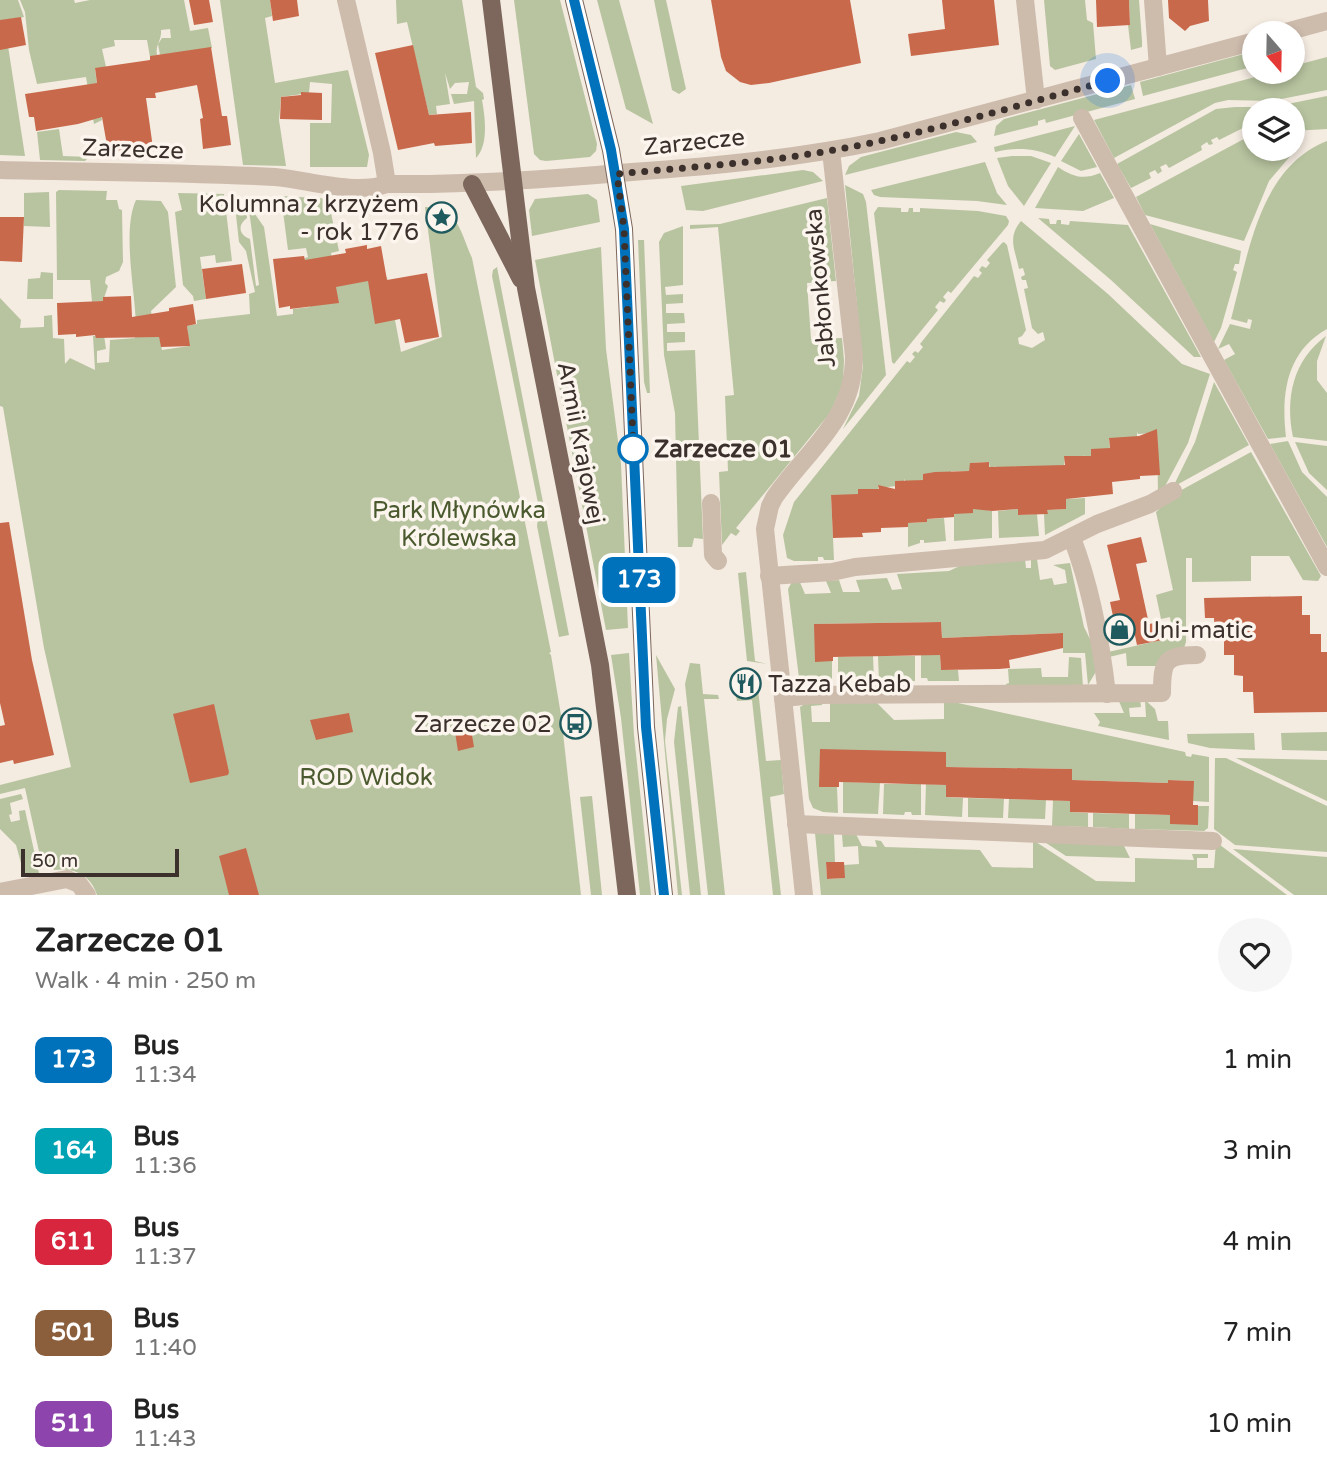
<!DOCTYPE html>
<meta charset="utf-8">
<style>
body{margin:0;font-family:"Varela Round",sans-serif;background:#f6f6f6;color:#222;height:100vh;display:flex;flex-direction:column;font-size:26px;white-space:nowrap}
*{box-sizing:border-box;margin:0}
p{font-size:23px;color:#767676}
.icon{flex:none;width:38px;height:38px;fill:none;stroke:currentColor;stroke-width:2;stroke-linecap:round;stroke-linejoin:round}
.map{position:relative;height:895px;overflow:hidden}
.drawer{display:flex;flex-direction:column;background:#fff;flex:1}
.drawer>*{flex:none}
.badge{padding:0 14px;border-radius:10px;font-size:24px;line-height:46px}
.needle{width:46px;rotate:160deg}
.fabs{position:absolute;left:1242px;top:21px;display:grid;gap:14px}
.fabs a{display:grid;place-items:center;width:63px;height:63px;border-radius:50%;background:#fff;box-shadow:0 4px 10px #0003;font-size:35px}
.scale{position:absolute;left:21px;bottom:18px;width:158px;box-sizing:border-box;padding-left:7px;border:4px solid #3b302b;border-top:0;font-size:19px;line-height:24px;white-space:nowrap;color:#3b302b;-webkit-text-stroke:5px #fbf5ee;paint-order:stroke}
.you{position:absolute;width:35px;height:35px;margin:-18px;border:5px solid #fff;border-radius:50%;background:#1a73e8;box-shadow:0 0 0 10px #1a73e833}
.map>.badge{position:absolute;translate:-50% -50%;box-shadow:0 0 0 4px #fff}
.round{display:grid;place-items:center;flex:none;width:74px;height:74px;border-radius:37px;background:#f6f6f6}
.headline{display:flex;align-items:center;justify-content:space-between;height:119px;padding:0 35px}
h1{font-size:33px;font-weight:700;line-height:52px}
ul{padding:0;list-style:none}
li{display:flex;align-items:center;gap:21px;height:91px;padding:0 35px}
li div{flex:1}
li b{display:block;font-size:26px}
li em{font-style:normal}
li .badge{min-width:77px;font-weight:700;text-align:center}
.map>svg:first-child{display:block}
.green{fill:#b8c4a0}
.building{fill:#c8694b}
.lines{fill:none;stroke-linecap:round;stroke-linejoin:round}
.minor{stroke:#cdbbac;stroke-width:18}
.major{stroke:#7d675c;stroke-width:18}
.line-casing{stroke:#fff;stroke-width:16}
.line{stroke:#0072bc;stroke-width:10}
.walk{stroke:#3b302b;stroke-width:7;stroke-dasharray:0 12.6}
.stop-dot{fill:#fff;stroke:#0072bc;stroke-width:3.5}
.labels{text-anchor:middle;stroke-width:7;stroke-linejoin:round;paint-order:stroke}
.street-label{font-size:24px;fill:#3b302b;stroke:#fbf5ee}
.poi-label{font-size:24px;fill:#3b302b;stroke:#fbf5ee;text-anchor:end}
.stop-label{font-size:24px;font-weight:bold;fill:#3b302b;stroke:#fbf5ee;text-anchor:start}
.park-label{font-size:24px;fill:#4a5a2e;stroke:#fbf5ee}
</style>
<div class="map">
<svg width="1327" height="895" viewBox="0 0 1327 895">
<rect width="100%" height="100%" fill="#f4ebe1"/>
<g class="green">
<polygon points="0,0 18,0 24,17 4,20 25,156 0,155"/>
<path d="M20,0H74L75,3L90,0H184L190,31L208,28L212,48L160,55L158,44L162,38H171L170,29L161,30C162,40 155,45 157,55L150,57L147,40H114L115,46L102,49L106,67L95,69L102,120L94,124L86,77L37,84L29,50L25,12Z"/>
<polygon points="220,0 270,0 272,16 265,18 275,83 348,70 369,155 367,167 310,167 310,123 331,123 332,84 310,82 309,93 281,97 279,120 286,166 243,165"/>
<path d="M396,0H462L476,87L483,93L484,99L482,100C485,117 489,145 476,158L474,101L454,104L451,94H467L469,82L455,83L450,89L445,73L450,104L436,106L437,114L429,115L407,22L397,24Z"/>
<polygon points="514,0 560,0 597,144 596,151 590,157 546,161 540,160 534,154"/>
<polygon points="597,0 619,0 653,124 626,109"/>
<polygon points="654,0 666,0 686,89 679,94 672,90"/>
<polygon points="1044,0 1085,0 1087,20 1093,23 1096,59 1055,70 1050,66"/>
<polygon points="1129,0 1139,0 1142,41 1142,47 1131,50 1128,25 1130,25"/>
<polygon points="1255,51 1255,66 1143,96 1140,82"/>
<polygon points="1327,57 1327,90 1271,101 1228,100 1215,103 1114,158 1094,120 1274,72 1293,72 1293,66"/>
<polygon points="1131,85 1135,99 1046,123 1045,119 1038,121 1038,125 994,136 996,126 1004,119"/>
<polygon points="1327,96 1327,129 1293,131 1293,110 1255,110 1255,126 1243,128 1219,140 1217,137 1211,140 1213,144 1209,145 1207,142 1201,146 1202,150 1169,168 1166,164 1160,167 1162,171 1158,174 1155,170 1149,173 1151,178 1131,188 1117,164 1216,109 1235,107 1273,107"/>
<path d="M1075,126L1055,157C1035,148 1017,147 995,152L994,147Z"/>
<polygon points="59,129 63,156 89,157 85,161 40,160 37,132"/>
<polygon points="956,132 971,135 977,142 845,175 849,166 861,157"/>
<polygon points="1079,134 1097,167 1081,171 1061,161"/>
<polygon points="1255,136 1255,149 1293,149 1293,142 1298,147 1269,181 1244,241 1145,215 1136,197 1242,140"/>
<path d="M1327,141V329C1286,352 1281,394 1286,437L1268,439L1224,360L1235,354L1229,344L1218,349L1230,324L1250,329L1252,320L1248,319L1247,323L1231,319C1248,257 1258,168 1327,141Z"/>
<polygon points="1012,156 1031,156 1051,163 1024,206 1008,186 997,158"/>
<polygon points="985,162 997,193 1007,205 977,201 880,197 874,195 871,190"/>
<path d="M1058,167C1073,177 1083,180 1100,173L1114,198L1083,211L1035,208Z"/>
<polygon points="803,170 813,172 823,181 703,211 686,210 681,186"/>
<polygon points="845,185 863,194 866,202 886,375 843,429 859,396 863,366"/>
<polygon points="59,190 107,191 106,200 117,200 119,209 122,210 123,262 119,271 106,277 105,283 108,286 103,301 92,302 90,280 57,280 56,192"/>
<polygon points="49,192 50,227 24,226 24,193"/>
<polygon points="178,193 224,194 232,261 216,263 215,255 200,257 206,299 194,301 193,296 183,285 175,212 182,210"/>
<polygon points="588,194 597,200 600,222 532,236 529,210 535,199"/>
<path d="M281,196L334,199V212L331,213L339,251L331,253L337,286L387,277L401,352L442,337L425,207C458,207 460,231 472,258L551,652L549,653L551,655L561,715L581,895H97C91,875 74,867 54,870L52,864L42,865L25,788L0,794V785L71,767L44,648L3,407L0,406V298L21,320L20,328L44,327V316L52,315L53,338L64,339L65,364L70,358L95,370L93,336L104,335L106,349L97,351V363L109,362L110,340L135,338L134,325H136C135,290 122,230 136,200L161,201L168,212L176,287L151,311L155,336H159L162,350L189,346L187,326L197,324V320L250,314L249,294L255,292L246,251L239,242L236,215L246,208L247,218C237,225 239,235 250,239L256,286L259,285L249,210H252L264,227L277,316L293,314V309L310,307L305,258L308,257L306,248L288,250Z"/>
<polygon points="827,198 836,281 807,283 811,339 842,338 844,360 843,384 830,413 736,528 740,531 736,536 731,533 722,545 719,472 728,471 725,396 734,395 718,227 690,229 690,225 720,224"/>
<polygon points="878,207 901,208 901,212 908,212 909,208 913,208 913,212 920,212 920,208 978,211 1006,216 1009,221 1008,225 951,293 948,291 943,297 946,300 944,303 940,301 935,307 938,310 894,364 892,362 874,213"/>
<polygon points="1038,218 1049,219 1050,224 1056,224 1057,220 1061,220 1061,224 1069,225 1070,221 1128,225 1201,357 1194,357 1111,280"/>
<path d="M1021,221L1108,294L1182,364L1210,374L1188,443L1163,490L1158,493L1157,430L1156,433L1138,434L1137,432V443L1109,439L1110,450L1091,449V458H1085L1084,455L1083,458L1065,456L1064,465L1016,474V466L1014,468H996L995,466L990,471L989,462L971,463L969,471H951V475L924,474L923,480L906,482L904,479V485L880,488L878,486L879,491L852,501L851,494L850,496L831,495L834,560H824L823,557H818V561H794L787,558L783,535L794,502L907,361L910,363L915,357L912,354L915,351L918,353L923,347L920,344L974,276L978,278L982,273L979,270L982,266L986,268L990,263L987,260L1002,243L1004,242L1007,245L1026,330L1022,336L1018,338L1019,344L1032,348L1045,340L1043,332L1038,334L1032,328L1024,289L1028,288L1026,280H1022L1021,277L1025,275L1023,268L1019,269C1015,249 1007,238 1021,221Z"/>
<polygon points="1150,224 1241,251 1239,264 1235,264 1233,270 1237,272 1221,328 1214,342"/>
<polygon points="683,226 683,285 665,287 666,295 683,294 683,303 666,304 666,313 684,313 685,323 667,324 667,332 685,332 685,342 667,343 667,351 695,350 703,539 694,538 692,547 678,547 675,413 664,355 659,242 664,233"/>
<polygon points="638,240 644,240 650,393 647,393 644,382"/>
<polygon points="601,247 606,349 621,464 628,628 606,630 535,260"/>
<polygon points="497,267 569,635 559,637 537,526 539,508 492,276 493,270"/>
<polygon points="41,272 53,273 53,299 27,299 28,279 40,278"/>
<path d="M1326,336L1317,361V380L1327,393V441L1293,437C1285,398 1293,360 1326,336Z"/>
<polygon points="1214,382 1249,445 1173,487 1195,442"/>
<polygon points="1288,441 1302,472 1327,497 1327,547 1270,444"/>
<polygon points="1295,442 1327,446 1327,490 1309,473"/>
<polygon points="1251,452 1321,576 1318,581 1303,580 1289,556 1251,556 1251,581 1192,582 1192,558 1186,558 1186,642 1184,648 1157,666 1127,666 1126,653 1109,657 1108,652 1162,640 1162,634 1172,632 1170,617 1161,619 1156,595 1173,590 1156,512 1176,493"/>
<polygon points="1085,498 1085,514 1045,535 1044,514 1047,514 1047,510 1066,509 1066,499"/>
<polygon points="973,508 992,511 992,538 954,541 954,514"/>
<polygon points="1018,509 1018,515 1037,514 1039,536 999,538 998,511"/>
<polygon points="944,518 946,541 924,543 924,540 920,540 920,543 908,547 908,523 927,522 927,519"/>
<polygon points="1025,559 1026,568 1031,568 1031,559 1037,559 1040,580 1052,578 1054,585 1067,583 1065,570 1053,565 1070,563 1084,627 1091,641 1097,670 1088,685 1085,653 1063,653 1063,633 942,638 941,622 815,624 815,661 832,661 832,682 828,682 828,679 822,679 822,682 804,682 799,678 788,589 793,580 799,580 805,594 831,593 826,581 839,580 843,592 860,592 856,580 887,578 892,590 902,589 897,574 949,571 966,563"/>
<polygon points="746,572 755,661 767,664 747,661 738,573"/>
<polygon points="629,653 634,735 651,895 640,895 621,718 611,655"/>
<polygon points="656,655 675,689 667,719 665,741 682,895 678,895"/>
<polygon points="921,655 940,655 941,670 958,670 959,681 928,681 927,678 921,678"/>
<polygon points="873,656 874,681 838,682 838,657"/>
<polygon points="878,656 915,656 915,681 879,682"/>
<polygon points="1069,657 1081,658 1083,687 1006,688 1006,684 1009,683 1008,669 1041,668 1042,677 1068,677"/>
<polygon points="690,663 700,664 703,694 718,695 719,699 704,699 725,895 708,895 685,684"/>
<polygon points="749,670 756,671 766,761 781,760 784,794 770,797 781,895 773,895 752,700 737,701 736,695 749,695 750,693"/>
<polygon points="1118,699 1140,699 1141,707 1129,708 1130,717 1146,717 1145,700 1155,709 1158,721 1168,721 1169,740 1098,726 1100,722 1094,713 1124,713"/>
<polygon points="944,700 1185,752 1186,756 1191,757 1192,754 1209,757 1209,802 1193,801 1193,781 1168,780 1168,783 1072,780 1072,769 946,767 946,753 819,787 837,787 838,813 823,812 813,808 809,799 800,707 805,704 822,701 822,705 811,706 812,722 830,722 830,701 875,701 894,720 944,719"/>
<polygon points="681,706 701,895 690,895 674,742 678,707"/>
<polygon points="1327,732 1327,751 1282,750 1281,733"/>
<polygon points="1254,733 1255,750 1210,748 1188,743 1187,734"/>
<polygon points="1215,758 1226,758 1327,806 1327,852 1235,845 1214,829"/>
<polygon points="1236,758 1327,760 1327,801"/>
<polygon points="843,782 880,783 878,814 843,813"/>
<polygon points="884,784 921,784 921,815 912,815 911,812 905,812 904,815 883,814"/>
<polygon points="926,784 946,785 946,797 963,798 962,817 925,815"/>
<polygon points="21,794 23,799 10,803 12,814 9,815 11,822 20,820 19,811 25,810 39,873 24,874 16,845 0,829 0,799"/>
<polygon points="592,796 602,895 591,895 580,797"/>
<polygon points="968,798 1004,799 1003,818 968,817"/>
<polygon points="1009,799 1046,800 1045,819 1008,818"/>
<polygon points="1053,800 1070,801 1070,812 1088,813 1088,827 1052,826"/>
<polygon points="1198,806 1209,806 1208,828 1204,831 1135,829 1135,814 1170,815 1170,824 1198,824"/>
<polygon points="1093,813 1129,814 1129,829 1093,827"/>
<polygon points="832,831 834,835 835,862 826,862 827,879 844,878 844,865 859,864 858,846 843,847 842,835 846,832 855,832 862,846 877,847 875,840 881,841 885,847 980,850 992,867 1033,868 1033,840 1096,881 1135,882 1135,858 1194,860 1192,854 1208,854 1208,858 1197,858 1197,868 1214,868 1216,842 1287,895 821,895 815,833"/>
<polygon points="1040,839 1123,844 1130,858 1066,856"/>
<polygon points="1233,849 1327,857 1327,895 1294,895"/>
</g>
<g class="building">
<polygon points="189,0 209,0 213,22 194,25"/>
<polygon points="270,0 297,0 299,16 273,21"/>
<polygon points="711,0 850,0 861,63 769,83 751,85 740,82 726,71 721,57"/>
<polygon points="942,0 994,0 999,45 911,56 908,34 945,29"/>
<polygon points="1096,0 1129,0 1130,25 1097,27"/>
<polygon points="1168,0 1208,0 1209,21 1190,26 1185,31 1169,18"/>
<polygon points="21,17 26,45 0,50 0,20"/>
<polygon points="413,45 429,115 471,112 472,143 435,146 434,143 398,150 375,53"/>
<polygon points="211,47 222,116 227,116 231,145 203,149 200,119 203,118 197,85 155,93 156,98 146,98 153,148 108,151 102,117 78,124 36,131 34,117 29,117 25,94 97,83 95,68 150,60 150,56"/>
<polygon points="301,92 322,93 322,120 280,119 281,97 301,95"/>
<polygon points="0,217 24,217 22,262 0,261"/>
<polygon points="367,245 367,249 381,246 387,280 427,273 439,337 405,343 400,319 375,324 368,281 336,287 339,303 290,309 290,306 279,308 273,259 304,256 305,260 346,253 345,249"/>
<polygon points="242,264 246,293 206,299 202,269"/>
<polygon points="131,296 132,317 169,311 169,308 193,304 196,324 187,326 190,346 161,347 159,337 96,338 95,335 76,337 76,334 58,335 57,303 103,301 103,297"/>
<polygon points="1157,429 1160,475 1140,476 1140,479 1112,482 1113,494 1066,499 1066,509 1047,510 1048,514 1018,515 1018,509 992,511 973,509 973,513 954,514 954,517 927,519 927,522 908,523 908,527 881,528 881,532 862,533 863,537 833,538 831,495 858,494 858,489 879,489 878,485 895,489 895,481 923,480 923,474 935,472 969,471 970,463 989,462 989,467 1065,465 1064,456 1091,456 1091,449 1110,448 1109,438 1139,436"/>
<polygon points="9,522 32,660 54,755 14,764 13,760 0,763 0,726 5,725 0,703 0,523"/>
<polygon points="1141,537 1147,562 1136,564 1149,624 1160,622 1163,640 1137,645 1134,631 1117,635 1110,602 1120,600 1107,545"/>
<polygon points="1302,596 1302,615 1310,615 1310,634 1321,634 1321,652 1327,652 1327,712 1254,713 1253,692 1243,692 1243,676 1234,675 1234,655 1224,655 1224,638 1215,638 1214,618 1205,618 1204,598"/>
<polygon points="941,622 942,638 1063,633 1063,648 1009,660 1010,668 999,669 941,670 940,655 833,657 833,661 815,662 814,624"/>
<polygon points="214,704 229,772 228,775 190,783 173,714"/>
<polygon points="349,713 353,732 316,740 310,720"/>
<polygon points="471,729 474,747 458,751 455,732"/>
<polygon points="820,749 946,752 946,767 1072,769 1072,780 1168,783 1168,780 1194,781 1193,805 1198,805 1198,825 1170,824 1170,815 1070,812 1070,801 946,797 946,785 839,782 839,787 819,787"/>
<polygon points="246,848 259,895 229,895 219,856"/>
<polygon points="826,862 844,862 845,878 827,879"/>
</g>
<g class="lines">
<g class="minor">
<polyline points="346,0 382,153 387,184"/>
<polyline points="1025,0 1036,100"/>
<polyline points="1153,0 1158,67"/>
<polyline points="1282,33 1327,21"/>
<polyline points="1082,118 1327,567"/>
<path d="M0,170C92,172 183,172 275,177C309,180 354,195 387,184C469,185 550,179 632,172C715,166 799,158 880,141L1255,41"/>
<polyline points="711,503 713,555 718,561"/>
<path d="M1072,538C1091,587 1101,642 1107,694"/>
<polyline points="769,576 832,572 855,567 1045,550 1097,524 1150,504 1173,491"/>
<path d="M783,698L814,695L1162,693C1162,662 1164,655 1197,655"/>
<polyline points="796,824 1213,841"/>
<polyline points="0,892 67,879 79,884 87,895"/>
<path d="M804,895L765,529L770,506L774,498C807,450 854,420 854,356L831,151"/>
</g>
<g class="major">
<polyline points="491,0 526,288 600,665 627,895"/>
<polyline points="574,0 611,150 624,229 646,727 664,895"/>
<polyline points="472,184 521,279"/>
</g>
</g>
<g class="lines">
<defs>
<polyline id="line" points="574,0 611,150 624,229 646,727 664,895"/>
</defs>
<use href="#line" class="line-casing"/>
<use href="#line" class="line"/>
<path class="walk" d="M633,449L634,461L624,229L617,174C689,167 762,163 834,150C926,134 1018,105 1108,81"/>
</g>
<defs>
<symbol id="sight-ring" viewBox="-11 -11 22 22"><circle r="9.5" fill="#fbf5ee" stroke="#1f5a5e" stroke-width="1.5"/><path d="M0-6L1.8-2.2L6-1.7L2.9 1.2L3.7 5.4L0 3.3L-3.7 5.4L-2.9 1.2L-6-1.7L-1.8-2.2Z" fill="#1f5a5e"/></symbol>
<symbol id="shop-ring" viewBox="-11 -11 22 22"><circle r="9.5" fill="#fbf5ee" stroke="#1f5a5e" stroke-width="1.5"/><path d="M-5-2.5h2.3a2.7 3.5 0 0 1 5.4 0H5L5.5 6h-11ZM-1.5-2.5h3a1.5 2.3 0 0 0-3 0Z" fill="#1f5a5e"/></symbol>
<symbol id="restaurant-ring" viewBox="-11 -11 22 22"><circle r="9.5" fill="#fbf5ee" stroke="#1f5a5e" stroke-width="1.5"/><path d="M-5-6h1v4h1v-4h1v4h1v-4h1v5L-1.5 .5V6h-2V.5L-5-1ZM5-6V6H3V1.5H1.5Q1.5-4 5-6Z" fill="#1f5a5e"/></symbol>
<symbol id="bus-ring" viewBox="-11 -11 22 22"><circle r="9.5" fill="#fbf5ee" stroke="#1f5a5e" stroke-width="1.5"/><path d="M-5-6H5V4H4V6H2V4H-2V6H-4V4H-5ZM-3.5-4V0h7V-4ZM-3.5 1.2v1.5H-2V1.2ZM2 1.2v1.5H3.5V1.2Z" fill="#1f5a5e"/></symbol>
</defs>
<g fill-rule="evenodd">
<use href="#sight-ring" x="424" y="200" width="35" height="35"/>
<use href="#shop-ring" x="1102" y="612" width="35" height="35"/>
<use href="#restaurant-ring" x="728" y="666" width="35" height="35"/>
<use href="#bus-ring" x="558" y="706" width="35" height="35"/>
</g>
<circle class="stop-dot" cx="633" cy="449" r="14"/>
<g class="labels">
<g class="street-label">
<text transform="translate(694 142) rotate(-6)" y="8">Zarzecze</text>
<text transform="translate(133 149) rotate(2)" y="8">Zarzecze</text>
<text transform="translate(820 288) rotate(-95)" y="8">Jabłonkowska</text>
<text transform="translate(581 443) rotate(79)" y="8">Armii Krajowej</text>
</g>
<g class="poi-label">
<text x="419" y="212">Kolumna z krzyżem<tspan x="419" dy="28">- rok 1776</tspan></text>
<text x="1142" y="638" text-anchor="start">Uni-matic</text>
<text x="768" y="692" text-anchor="start">Tazza Kebab</text>
<text x="552" y="732">Zarzecze 02</text>
</g>
<g class="stop-label">
<text x="654" y="457">Zarzecze 01</text>
</g>
<g class="park-label">
<text x="459" y="518">Park Młynówka<tspan x="459" dy="28">Królewska</tspan></text>
<text x="366" y="785">ROD Widok</text>
</g>
</g>
</svg>
<div class="fabs">
<a><svg class="needle" viewBox="-14 -14 28 28"><path d="M0-13l5 13h-10z" fill="#e53935"/><path d="M0 13l5-13h-10z" fill="#767676"/></svg></a>
<a><svg class="icon" aria-label="layers" viewBox="0 0 24 24"><path d="M12 4l9 5-9 5-9-5zM3 14l9 5 9-5"/></svg></a>
</div>
<div class="scale">50 m</div>
<div class="you" style="left:1108px;top:81px"></div>
<b class="badge" style="left:639px;top:580px;background:#0072bc;color:#fff">173</b>
</div>
<section class="drawer">
<div class="headline"><div><h1>Zarzecze 01</h1><p>Walk · 4 min · 250 m</p></div><a class="round"><svg class="icon" aria-label="heart" viewBox="0 0 24 24"><path d="M12 20l-8-8c-3-5 5-10 8-4 3-6 11-1 8 4z"/></svg></a></div>
<ul>
<li><span class="badge" style="background:#0072bc;color:#fff">173</span><div><b>Bus</b><p>11:34</p></div><em>1 min</em></li>
<li><span class="badge" style="background:#00a3b4;color:#fff">164</span><div><b>Bus</b><p>11:36</p></div><em>3 min</em></li>
<li><span class="badge" style="background:#d7263d;color:#fff">611</span><div><b>Bus</b><p>11:37</p></div><em>4 min</em></li>
<li><span class="badge" style="background:#8b5e3c;color:#fff">501</span><div><b>Bus</b><p>11:40</p></div><em>7 min</em></li>
<li><span class="badge" style="background:#8e44ad;color:#fff">511</span><div><b>Bus</b><p>11:43</p></div><em>10 min</em></li>
</ul>
</section>
